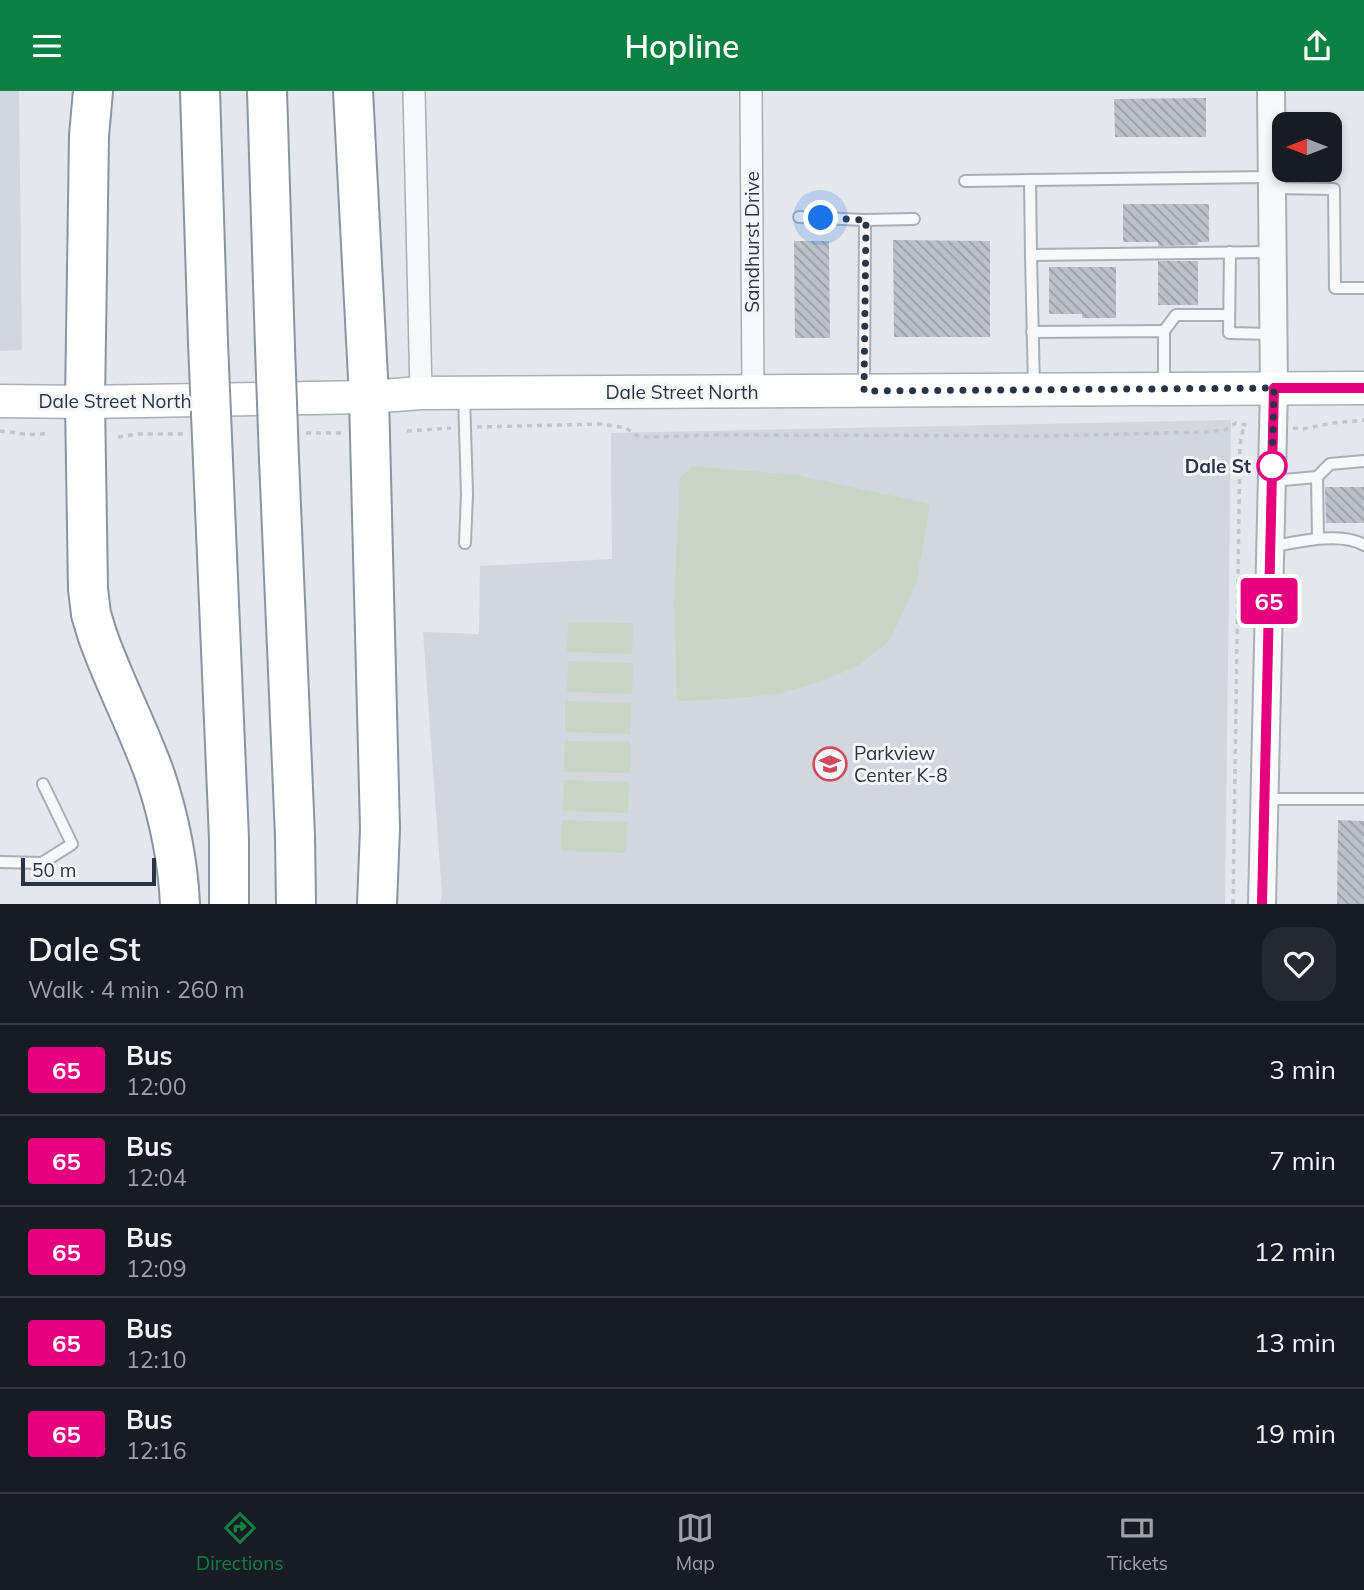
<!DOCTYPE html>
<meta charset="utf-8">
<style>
body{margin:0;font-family:Mulish,sans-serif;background:#242831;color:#f1f3f6;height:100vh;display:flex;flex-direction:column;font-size:26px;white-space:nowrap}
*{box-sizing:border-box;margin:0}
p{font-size:23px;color:#9ea1a6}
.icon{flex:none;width:38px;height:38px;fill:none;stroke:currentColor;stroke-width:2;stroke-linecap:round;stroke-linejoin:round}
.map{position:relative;height:813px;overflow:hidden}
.panel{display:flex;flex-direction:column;background:#171b24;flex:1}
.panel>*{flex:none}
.badge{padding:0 14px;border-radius:5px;font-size:24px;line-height:46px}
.needle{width:46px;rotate:270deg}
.fabs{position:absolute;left:1272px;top:21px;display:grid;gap:14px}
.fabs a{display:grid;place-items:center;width:70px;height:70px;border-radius:14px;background:#171b24;box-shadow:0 4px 10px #0003;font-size:35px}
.scale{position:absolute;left:21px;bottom:18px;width:135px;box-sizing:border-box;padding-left:7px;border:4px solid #2b3445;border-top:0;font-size:19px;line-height:24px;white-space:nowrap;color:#2b3445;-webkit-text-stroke:5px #f4f6f9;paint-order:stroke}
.you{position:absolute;width:35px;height:35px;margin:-18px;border:5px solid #fff;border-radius:50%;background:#1a73e8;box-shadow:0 0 0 10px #1a73e833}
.map>.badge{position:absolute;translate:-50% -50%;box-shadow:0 0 0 4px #fff}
.round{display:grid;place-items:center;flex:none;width:74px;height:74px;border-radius:21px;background:#242831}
.head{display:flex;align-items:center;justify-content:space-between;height:119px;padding:0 28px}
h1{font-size:33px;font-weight:600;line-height:52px}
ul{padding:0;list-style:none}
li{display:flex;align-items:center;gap:21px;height:91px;padding:0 28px;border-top:2px solid #363941}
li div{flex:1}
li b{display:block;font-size:26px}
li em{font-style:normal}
li .badge{min-width:77px;font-weight:700;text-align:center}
header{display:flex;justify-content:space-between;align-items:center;height:91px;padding:0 28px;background:#0b8043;color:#fff;font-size:32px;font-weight:600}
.menu{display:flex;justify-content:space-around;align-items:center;height:98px;border-top:2px solid #363941;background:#171b24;font-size:19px;color:#9ea1a6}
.menu a{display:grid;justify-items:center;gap:4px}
.menu .current{color:#0b8043}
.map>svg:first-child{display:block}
.built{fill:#d2d6de}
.park{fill:#c9d6c5}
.building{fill:url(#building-back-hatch)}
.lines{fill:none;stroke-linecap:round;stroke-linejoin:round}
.service-casing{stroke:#a9aeb7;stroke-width:14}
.minor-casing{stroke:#a9aeb7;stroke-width:24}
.tertiary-casing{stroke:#a9aeb7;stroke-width:30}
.secondary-casing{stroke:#a9aeb7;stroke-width:35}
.motorway-casing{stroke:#8b94a3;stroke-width:42}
.path{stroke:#c2c5cb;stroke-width:3.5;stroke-dasharray:5 5;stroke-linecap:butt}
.service{stroke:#f7f8fa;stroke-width:10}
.minor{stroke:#f7f8fa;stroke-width:21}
.tertiary{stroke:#f7f8fa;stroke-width:26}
.secondary{stroke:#fff;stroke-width:32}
.motorway{stroke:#fff;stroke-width:38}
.motorway-bridge-casing{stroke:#8b94a3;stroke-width:42;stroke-linecap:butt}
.motorway-bridge{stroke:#fff;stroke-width:38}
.line-casing{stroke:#fff;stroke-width:16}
.line{stroke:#e6007e;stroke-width:10}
.walk{stroke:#2b3445;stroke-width:7;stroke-dasharray:0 12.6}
.stop-dot{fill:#fff;stroke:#e6007e;stroke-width:3.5}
.labels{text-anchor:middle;stroke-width:6;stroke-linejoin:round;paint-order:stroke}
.street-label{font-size:19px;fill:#2b3445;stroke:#f4f6f9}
.stop-label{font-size:19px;font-weight:bold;fill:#2b3445;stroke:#f4f6f9;text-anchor:end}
.poi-label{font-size:19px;fill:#2b3445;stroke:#f4f6f9;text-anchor:start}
</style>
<header><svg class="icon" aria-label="menu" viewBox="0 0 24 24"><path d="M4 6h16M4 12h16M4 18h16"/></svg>Hopline<svg class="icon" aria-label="share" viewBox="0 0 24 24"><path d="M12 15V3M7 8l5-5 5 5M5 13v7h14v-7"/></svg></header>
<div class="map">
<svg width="1364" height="813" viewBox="0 0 1364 813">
<defs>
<pattern id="building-back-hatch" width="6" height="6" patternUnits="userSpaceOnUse" patternTransform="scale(1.75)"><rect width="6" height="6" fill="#bbc0ca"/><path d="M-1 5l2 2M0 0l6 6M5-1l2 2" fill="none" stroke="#989da6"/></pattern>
</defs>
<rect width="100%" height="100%" fill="#e4e7ec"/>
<g class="built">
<polygon points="0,0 19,0 22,259 0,260"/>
<polygon points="1231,329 1225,813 440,813 442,803 423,541 479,543 480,475 612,468 611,342"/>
</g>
<g class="park">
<polygon points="693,375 796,384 930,413 916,493 890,549 858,575 817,592 778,603 728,608 677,610 674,511 680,387"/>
<polygon points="568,531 633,532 632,563 567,561"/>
<polygon points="568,570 633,572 632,603 567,601"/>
<polygon points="565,610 631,612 630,643 565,641"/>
<polygon points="565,650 630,651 630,682 564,681"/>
<polygon points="564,689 629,691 628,722 563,720"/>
<polygon points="562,729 627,731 626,762 561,760"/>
</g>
<g class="building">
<polygon points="1206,7 1206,46 1115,46 1114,8"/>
<polygon points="1123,113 1209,113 1209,151 1198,151 1198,154 1158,155 1158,151 1123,151"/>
<polygon points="893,149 990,150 990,246 894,246"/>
<polygon points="794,150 829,150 830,247 795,247"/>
<rect x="1158" y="170" width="40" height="44"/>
<polygon points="1049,176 1116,176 1116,227 1082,227 1082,223 1049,223"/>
<polygon points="1325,396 1364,396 1364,432 1326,432"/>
<polygon points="1338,729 1364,730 1364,813 1337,813"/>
</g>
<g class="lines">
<defs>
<g id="service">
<polyline points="965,90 1030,89"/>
<polyline points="1272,97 1334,98 1335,197 1364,197"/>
<polyline points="799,126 865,129 914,128"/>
<polyline points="1230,161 1229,242 1273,243"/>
<polyline points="1031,164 1030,89 1270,86"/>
<polyline points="1164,240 1176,224 1229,224"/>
<polyline points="1032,241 1164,240 1164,295"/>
<polyline points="1034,296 1031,164 1271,161"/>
<polyline points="864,298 865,129"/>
<polyline points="464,305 467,403 465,452"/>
<polyline points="1317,386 1318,447"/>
<polyline points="1272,390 1317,386 1330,373 1364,370"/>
<path d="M1270,456C1296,451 1341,440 1364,454"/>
<polyline points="1264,708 1364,708"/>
<polyline points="0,771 42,772 72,753 43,693"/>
</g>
<g id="minor">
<polyline points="414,0 421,302"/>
<polyline points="751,0 753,301"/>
</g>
<polyline id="tertiary" points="1262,813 1274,297 1271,0"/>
<polyline id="secondary" points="0,310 85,311 369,306 421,302 1364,297"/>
<g id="motorway">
<path d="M93,0L89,45L85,311L88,498L91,523L97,543C114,592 139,638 156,687C169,727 178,771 180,813"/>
<polyline points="200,0 208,252"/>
<polyline points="267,0 275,256"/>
<polyline points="353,0 369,306 380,738 377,813"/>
<polyline points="279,368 295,745 296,813"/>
<polyline points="213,370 229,748 229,813"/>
</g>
</defs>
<use href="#service" class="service-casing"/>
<use href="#minor" class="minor-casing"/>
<use href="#tertiary" class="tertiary-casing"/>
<use href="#secondary" class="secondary-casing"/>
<use href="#motorway" class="motorway-casing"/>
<g class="path">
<polyline points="477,336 601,333 626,337 639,346 721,344 1046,345 1203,341 1225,339 1236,332 1251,335"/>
<polyline points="1293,337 1303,338 1333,332 1364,329"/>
<path d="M0,340C14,341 34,346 47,342"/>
<polyline points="407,340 451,337"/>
<polyline points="306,342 343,342"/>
<polyline points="118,346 138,343 186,343"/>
<polyline points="1233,813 1240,353 1244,334"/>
</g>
<use href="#service" class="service"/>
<use href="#minor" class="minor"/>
<use href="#tertiary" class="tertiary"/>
<use href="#secondary" class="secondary"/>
<use href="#motorway" class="motorway"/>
<defs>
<g id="motorway-bridge">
<polyline points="208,252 213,370"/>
<polyline points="275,256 279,368"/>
</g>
</defs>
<use href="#motorway-bridge" class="motorway-bridge-casing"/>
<use href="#motorway-bridge" class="motorway-bridge"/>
</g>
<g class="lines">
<defs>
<polyline id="line" points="1262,813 1274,297 1364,297"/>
</defs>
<use href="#line" class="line-casing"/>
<use href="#line" class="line"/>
<polyline class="walk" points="821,127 866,129 864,300 1274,297 1272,375"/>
</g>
<defs>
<symbol id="school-ring" viewBox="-11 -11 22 22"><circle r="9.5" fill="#f4f6f9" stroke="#d1495b" stroke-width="1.5"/><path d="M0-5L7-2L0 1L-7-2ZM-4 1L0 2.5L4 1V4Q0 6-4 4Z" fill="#d1495b"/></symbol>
</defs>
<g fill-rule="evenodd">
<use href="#school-ring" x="811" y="654" width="38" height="38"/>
</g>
<circle class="stop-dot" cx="1272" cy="375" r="14"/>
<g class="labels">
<g class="street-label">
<text transform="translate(752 151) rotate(-90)" y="7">Sandhurst Drive</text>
<text x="682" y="308">Dale Street North</text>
<text x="115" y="317">Dale Street North</text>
</g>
<g class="stop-label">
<text x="1251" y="382">Dale St</text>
</g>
<g class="poi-label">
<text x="854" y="669">Parkview<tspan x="854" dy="22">Center K-8</tspan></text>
</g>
</g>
</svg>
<div class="fabs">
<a><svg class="needle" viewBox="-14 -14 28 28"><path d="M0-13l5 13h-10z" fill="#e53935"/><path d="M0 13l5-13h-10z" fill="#9ea1a6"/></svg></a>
</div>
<div class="scale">50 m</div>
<div class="you" style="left:821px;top:127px"></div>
<b class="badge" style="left:1269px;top:510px;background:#e6007e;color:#fff">65</b>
</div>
<section class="panel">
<div class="head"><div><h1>Dale St</h1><p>Walk · 4 min · 260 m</p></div><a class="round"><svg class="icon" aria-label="heart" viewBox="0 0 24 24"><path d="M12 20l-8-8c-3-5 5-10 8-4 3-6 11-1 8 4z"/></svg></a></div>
<ul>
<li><span class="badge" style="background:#e6007e;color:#fff">65</span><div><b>Bus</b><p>12:00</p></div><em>3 min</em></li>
<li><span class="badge" style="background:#e6007e;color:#fff">65</span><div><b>Bus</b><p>12:04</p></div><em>7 min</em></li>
<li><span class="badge" style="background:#e6007e;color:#fff">65</span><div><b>Bus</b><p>12:09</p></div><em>12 min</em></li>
<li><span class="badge" style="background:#e6007e;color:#fff">65</span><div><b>Bus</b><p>12:10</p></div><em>13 min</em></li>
<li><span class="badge" style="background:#e6007e;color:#fff">65</span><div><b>Bus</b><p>12:16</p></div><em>19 min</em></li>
</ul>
</section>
<nav class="menu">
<a class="current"><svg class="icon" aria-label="directions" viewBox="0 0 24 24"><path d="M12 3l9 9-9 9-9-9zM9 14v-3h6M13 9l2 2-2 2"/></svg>Directions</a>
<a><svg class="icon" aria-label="map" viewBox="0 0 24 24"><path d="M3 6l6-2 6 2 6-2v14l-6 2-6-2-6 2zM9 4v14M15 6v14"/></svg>Map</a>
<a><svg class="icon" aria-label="tickets" viewBox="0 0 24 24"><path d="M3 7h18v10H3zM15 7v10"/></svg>Tickets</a>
</nav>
